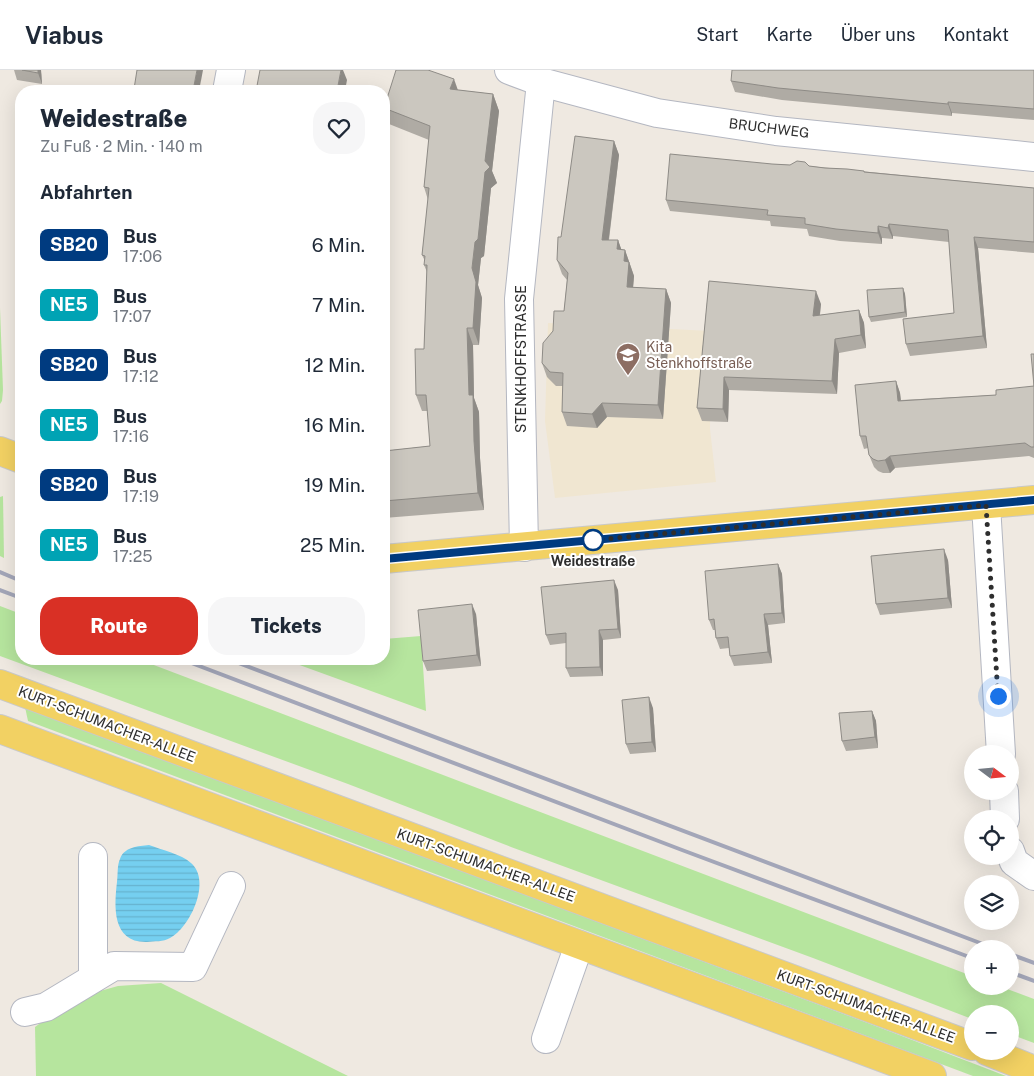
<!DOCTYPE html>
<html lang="de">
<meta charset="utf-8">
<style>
body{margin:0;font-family:"Public Sans",sans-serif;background:#f6f6f7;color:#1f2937;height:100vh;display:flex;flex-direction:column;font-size:19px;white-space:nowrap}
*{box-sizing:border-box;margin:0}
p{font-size:16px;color:#747a83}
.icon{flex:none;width:28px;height:28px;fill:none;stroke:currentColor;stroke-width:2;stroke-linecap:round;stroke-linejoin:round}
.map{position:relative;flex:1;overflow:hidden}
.drawer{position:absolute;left:15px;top:15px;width:375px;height:580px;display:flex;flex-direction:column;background:#fff;border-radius:20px;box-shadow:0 5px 20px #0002}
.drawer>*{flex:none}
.badge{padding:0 10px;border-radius:8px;font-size:18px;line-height:32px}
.needle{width:32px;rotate:106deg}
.controls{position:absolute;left:964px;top:675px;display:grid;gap:10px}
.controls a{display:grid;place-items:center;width:55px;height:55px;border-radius:50%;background:#fff;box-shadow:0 5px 20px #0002;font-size:25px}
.you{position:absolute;width:25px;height:25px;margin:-12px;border:4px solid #fff;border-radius:50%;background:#1a73e8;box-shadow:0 0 0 8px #1a73e833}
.map>.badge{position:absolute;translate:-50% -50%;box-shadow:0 0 0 2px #fff}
h2{padding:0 25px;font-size:19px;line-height:45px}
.round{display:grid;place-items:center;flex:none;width:52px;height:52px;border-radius:20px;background:#f6f6f7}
.overview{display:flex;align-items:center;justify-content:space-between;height:85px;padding:0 25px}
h1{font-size:24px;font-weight:800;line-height:38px}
.cta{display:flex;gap:10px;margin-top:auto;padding:10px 25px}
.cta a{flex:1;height:58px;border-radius:20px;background:#d93025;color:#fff;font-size:20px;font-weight:800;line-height:58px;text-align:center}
.cta a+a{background:#f6f6f7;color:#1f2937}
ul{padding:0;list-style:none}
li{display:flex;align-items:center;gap:15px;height:60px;padding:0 25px}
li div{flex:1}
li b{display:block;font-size:19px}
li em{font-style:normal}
li .badge{min-width:55px;font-weight:700;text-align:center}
header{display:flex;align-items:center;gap:30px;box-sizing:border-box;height:70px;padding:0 25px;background:#fff;border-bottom:1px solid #e0e1e3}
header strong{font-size:24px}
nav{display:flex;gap:28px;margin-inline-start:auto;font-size:18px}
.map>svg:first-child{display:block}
.education{fill:#f0e6d1}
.green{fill:#b6e59e}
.water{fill:url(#water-rules)}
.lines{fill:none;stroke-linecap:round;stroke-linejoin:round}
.minor-casing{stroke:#b4b7c1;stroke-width:30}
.major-casing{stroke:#c9c9c9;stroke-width:30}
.minor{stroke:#fff;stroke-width:28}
.major{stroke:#f2d163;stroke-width:28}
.rail{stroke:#a3a6b8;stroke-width:4}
.wall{fill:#afaba4}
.shaded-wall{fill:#8e8b86}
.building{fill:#cbc7bf;stroke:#8e8b86}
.line-casing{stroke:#fff;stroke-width:11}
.line{stroke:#003b80;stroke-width:8}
.walk{stroke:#2e2e2e;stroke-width:5;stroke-dasharray:0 9}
.stop-dot{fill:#fff;stroke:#003b80;stroke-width:2.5}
.labels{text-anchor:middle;stroke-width:4;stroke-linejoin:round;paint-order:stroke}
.street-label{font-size:14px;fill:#2e2e2e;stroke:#fff}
.education-label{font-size:14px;fill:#785e54;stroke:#fff;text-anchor:start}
.stop-label{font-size:14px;font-weight:bold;fill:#2e2e2e;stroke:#fff}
</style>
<header>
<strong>Viabus</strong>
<nav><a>Start</a><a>Karte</a><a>Über uns</a><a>Kontakt</a></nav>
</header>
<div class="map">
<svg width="1034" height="1006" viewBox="0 0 1034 1006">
<defs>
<pattern id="water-rules" width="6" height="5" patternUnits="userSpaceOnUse" patternTransform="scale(1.25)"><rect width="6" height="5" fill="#75cff0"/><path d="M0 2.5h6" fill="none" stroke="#66b2ce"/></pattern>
</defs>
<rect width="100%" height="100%" fill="#efe9e1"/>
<polygon class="education" points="548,253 711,261 710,359 716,412 555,428 545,351"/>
<g class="green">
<polygon points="0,238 3,320 2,331 0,334"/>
<polygon points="3,426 4,488 0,486 0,427"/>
<polygon points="0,536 21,544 21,589 138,589 972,906 972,916 999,916 1034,929 1034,973 1010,964 1010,944 972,944 972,949 813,888 511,777 348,714 0,586"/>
<polygon points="421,566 426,641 283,589 384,589 384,569"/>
<polygon points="25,637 881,958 1006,1006 973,1006 28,651"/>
<polygon points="161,913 348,1006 36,1006 35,957 75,928 118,916"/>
</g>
<path class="water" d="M149,775C162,780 181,784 191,793C212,811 190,858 170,868C163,872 155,871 147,872C112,873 114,837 117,812C118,805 117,795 120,789C124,777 138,776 149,775Z"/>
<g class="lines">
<defs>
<g id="minor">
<polyline points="509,0 541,12 657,43 776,61 1034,87"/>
<polyline points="227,21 231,0"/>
<polyline points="986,435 1001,684"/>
<polyline points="524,477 519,229 541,12"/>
<polyline points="1004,721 1005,749"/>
<polyline points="1010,781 1014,792 1034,806"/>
<polyline points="93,908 93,787"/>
<polyline points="25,942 46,937 114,896 193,897 231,816"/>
<polyline points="546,969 579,875"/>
</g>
<g id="major">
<polyline points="0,381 21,389"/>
<polyline points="384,489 1034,430"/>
<polyline points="0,614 972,976"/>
<polyline points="0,659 932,1006"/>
<polyline points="987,981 1034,1000"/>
</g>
</defs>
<use href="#minor" class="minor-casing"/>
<use href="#major" class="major-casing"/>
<use href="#minor" class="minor"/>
<use href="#major" class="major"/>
<g class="rail">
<polyline points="0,502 21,511"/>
<polyline points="0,520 21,528"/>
<polyline points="181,589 682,780 972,888"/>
<polyline points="228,589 996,879"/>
<polyline points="1010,884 1034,893"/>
<polyline points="1010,902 1034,911"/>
</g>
</g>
<g class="wall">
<polygon points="14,0 41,0 42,14 17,10"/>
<polygon points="1034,0 1034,50 952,43 952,46 782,30 735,22 731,11"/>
<polygon points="458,20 493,24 499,41 492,101 497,113 491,118 484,186 481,188 478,215 482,228 479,275 473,275 474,328 479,342 480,388 484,440 384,448 384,381 430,376 428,341 422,341 416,325 424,279 427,202 424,195 425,191 422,185 428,130 424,117 429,70 389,54 384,39 384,37"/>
<polygon points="614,71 619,85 609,170 618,170 621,179 625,180 634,206 633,217 666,219 671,233 663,349 607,347 597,358 567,356 562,342 563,316 556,316 547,307 542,293 553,261 564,241 567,210 562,204 557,190 561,167"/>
<polygon points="772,94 809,96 1034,118 1034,183 978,178 987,278 910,286 906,274 954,243 949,172 893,166 893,169 882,168 882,174 840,171 809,166 807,159 771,156 770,151 670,141 666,130"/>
<polygon points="709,211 821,234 820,245 859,240 864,253 866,278 839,283 837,324 729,320 728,352 702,351 697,338"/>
<polygon points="903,218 905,224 907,247 871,252 869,247"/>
<polygon points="1034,284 1034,388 1029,386 895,398 890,403 883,403 878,401 874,397 869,385 868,378 864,379 860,366 896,311 900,323 901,330 996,325 1034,316"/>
<polygon points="948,490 952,538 880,545 876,534"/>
<polygon points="778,494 782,504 785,553 768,555 772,593 734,596 730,586 729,578 720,579 716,568 715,560 713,560 709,550"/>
<polygon points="618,520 621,568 603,570 603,606 570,607 566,598 566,573 550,575 546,565"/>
<polygon points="476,544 481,596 427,601 423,591"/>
<polygon points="653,638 656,682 630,684 626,674"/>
<polygon points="872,641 876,651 878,678 846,681 842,671"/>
</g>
<g class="shaded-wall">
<polygon points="38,0 41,0 42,14 38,3"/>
<polygon points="197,0 203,0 199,21 193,21"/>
<polygon points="341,0 343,0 347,10 345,21 337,21"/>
<polygon points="454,9 460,26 450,19"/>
<polygon points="493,24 499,41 492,101 497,113 491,118 484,186 481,188 478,215 482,228 479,275 473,258 472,198"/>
<polygon points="948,32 952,43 952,46 948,34"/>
<polygon points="614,71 619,85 607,183 602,170"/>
<polygon points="889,154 893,166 893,169 888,158"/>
<polygon points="878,156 882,168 882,174 878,163"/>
<polygon points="974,167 978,178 987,278 983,266"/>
<polygon points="618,170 623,184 617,179"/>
<polygon points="625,180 634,206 632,231 627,217 624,191"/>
<polygon points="903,218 905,224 907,247 905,242"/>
<polygon points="666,219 671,233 663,349 658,335"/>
<polygon points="816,221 821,234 818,259 813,246"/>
<polygon points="859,240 864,253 866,278 861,265"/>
<polygon points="467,258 473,275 474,328 479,342 480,388 484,440 478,423 469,325"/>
<polygon points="835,269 839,283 837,324 832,311"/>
<polygon points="724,307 729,320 728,352 723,339"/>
<polygon points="896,311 900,323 902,343 898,331"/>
<polygon points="602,333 607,347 597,358 592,344"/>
<polygon points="890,386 895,398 890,403 885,390"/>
<polygon points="944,479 948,490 952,538 948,528"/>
<polygon points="778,494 782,504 785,553 782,543"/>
<polygon points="614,510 618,520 621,568 618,559"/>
<polygon points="472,534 476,544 481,596 477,585"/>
<polygon points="764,544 768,555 772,593 768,582"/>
<polygon points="599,560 603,570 603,606 600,597"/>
<polygon points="649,627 653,638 656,682 652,672"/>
<polygon points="872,641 876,651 878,678 875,667"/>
</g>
<g class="building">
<polygon points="22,0 38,0 38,3"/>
<polygon points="137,0 197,0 193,21 140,21 140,20 134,19"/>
<polygon points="260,0 341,0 337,21 256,21"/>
<polygon points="396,0 428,0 454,9 450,19 493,24 485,91 490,97 485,102 478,169 475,172 472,198 476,212 473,258 467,258 469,325 473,325 474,371 478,423 384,431 384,381 430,376 426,325 416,325 415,279 424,279 427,195 424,195 425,186 422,185 429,118 424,117 430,56 384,38"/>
<polygon points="732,0 1034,0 1034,39 948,32 948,34 778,18 731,11"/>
<polygon points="575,66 614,71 602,170 618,170 617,179 625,180 624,191 629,192 627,217 666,219 658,335 602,333 592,344 562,342 563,303 550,302 542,293 543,273 553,261 554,241 564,241 568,203 557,190 558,167 561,167"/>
<polygon points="670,84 772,94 790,95 797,91 805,92 809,96 825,98 847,99 864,101 864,102 1034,118 1034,172 974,167 983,266 906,274 903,249 954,243 948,160 889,154 888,158 878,156 878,163 836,159 805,154 805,148 767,145 768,140 666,130"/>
<polygon points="709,211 816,221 813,246 859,240 861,265 835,269 832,311 724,307 723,339 697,338"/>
<polygon points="903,218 905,242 869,247 867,220"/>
<polygon points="1031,284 1034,284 1034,377 1031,377 1025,373 890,386 885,390 878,391 873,389 869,385 866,366 860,366 855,315 896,311 898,331 996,325 996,320 1034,316"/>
<polygon points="944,479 948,528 876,534 871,486"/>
<polygon points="778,494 782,543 764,544 768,582 730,586 728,567 716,568 714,549 709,550 705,501"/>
<polygon points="614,510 618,559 599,560 600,597 566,598 566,563 546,565 541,517"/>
<polygon points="472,534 477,585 423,591 418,540"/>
<polygon points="649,627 652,672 626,674 622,630"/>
<polygon points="872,641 875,667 842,671 839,643"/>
</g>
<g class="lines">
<defs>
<polyline id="line" points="384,489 1034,430"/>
</defs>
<use href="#line" class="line-casing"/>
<use href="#line" class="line"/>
<polyline class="walk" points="593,470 986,435 998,626"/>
</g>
<defs>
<symbol id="school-pin" viewBox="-11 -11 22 30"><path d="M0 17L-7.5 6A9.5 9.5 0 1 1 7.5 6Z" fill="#8d6e63" stroke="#fff"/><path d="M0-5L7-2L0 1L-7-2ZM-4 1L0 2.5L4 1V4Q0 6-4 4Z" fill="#fff"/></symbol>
</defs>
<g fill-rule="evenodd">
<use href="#school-pin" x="614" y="271" width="28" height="38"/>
</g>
<circle class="stop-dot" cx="593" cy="470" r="10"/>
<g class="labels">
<g class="street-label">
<text transform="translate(769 58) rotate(7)" y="5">BRUCHWEG</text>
<text transform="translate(521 289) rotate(-90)" y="5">STENKHOFFSTRASSE</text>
<text transform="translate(107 654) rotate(21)" y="5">KURT-SCHUMACHER-ALLEE</text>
<text transform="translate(486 795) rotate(20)" y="5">KURT-SCHUMACHER-ALLEE</text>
<text transform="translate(866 936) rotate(20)" y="5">KURT-SCHUMACHER-ALLEE</text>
</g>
<g class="education-label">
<text x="646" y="282">Kita<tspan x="646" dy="16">Stenkhoffstraße</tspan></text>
</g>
<g class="stop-label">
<text x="593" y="496">Weidestraße</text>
</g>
</g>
</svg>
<div class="controls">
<a><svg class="needle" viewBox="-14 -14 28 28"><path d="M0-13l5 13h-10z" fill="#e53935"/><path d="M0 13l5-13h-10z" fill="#747a83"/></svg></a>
<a><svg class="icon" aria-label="locate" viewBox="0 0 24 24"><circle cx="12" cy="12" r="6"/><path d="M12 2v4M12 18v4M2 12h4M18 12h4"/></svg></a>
<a><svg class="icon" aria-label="layers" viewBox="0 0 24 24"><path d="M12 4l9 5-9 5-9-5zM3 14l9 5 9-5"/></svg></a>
<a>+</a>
<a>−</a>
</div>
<div class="you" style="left:998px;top:626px"></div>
<section class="drawer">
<div class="overview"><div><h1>Weidestraße</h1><p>Zu Fuß · 2 Min. · 140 m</p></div><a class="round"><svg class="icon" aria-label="heart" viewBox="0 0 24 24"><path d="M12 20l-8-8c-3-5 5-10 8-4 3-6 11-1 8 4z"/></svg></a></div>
<h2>Abfahrten</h2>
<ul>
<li><span class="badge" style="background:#003b80;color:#fff">SB20</span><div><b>Bus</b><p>17:06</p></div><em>6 Min.</em></li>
<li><span class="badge" style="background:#00a3b4;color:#fff">NE5</span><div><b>Bus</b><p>17:07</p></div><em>7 Min.</em></li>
<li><span class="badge" style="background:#003b80;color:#fff">SB20</span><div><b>Bus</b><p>17:12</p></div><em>12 Min.</em></li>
<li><span class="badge" style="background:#00a3b4;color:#fff">NE5</span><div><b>Bus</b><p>17:16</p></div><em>16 Min.</em></li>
<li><span class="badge" style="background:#003b80;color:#fff">SB20</span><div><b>Bus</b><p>17:19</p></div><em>19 Min.</em></li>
<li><span class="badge" style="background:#00a3b4;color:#fff">NE5</span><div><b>Bus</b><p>17:25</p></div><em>25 Min.</em></li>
</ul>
<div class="cta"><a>Route</a><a>Tickets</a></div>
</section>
</div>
